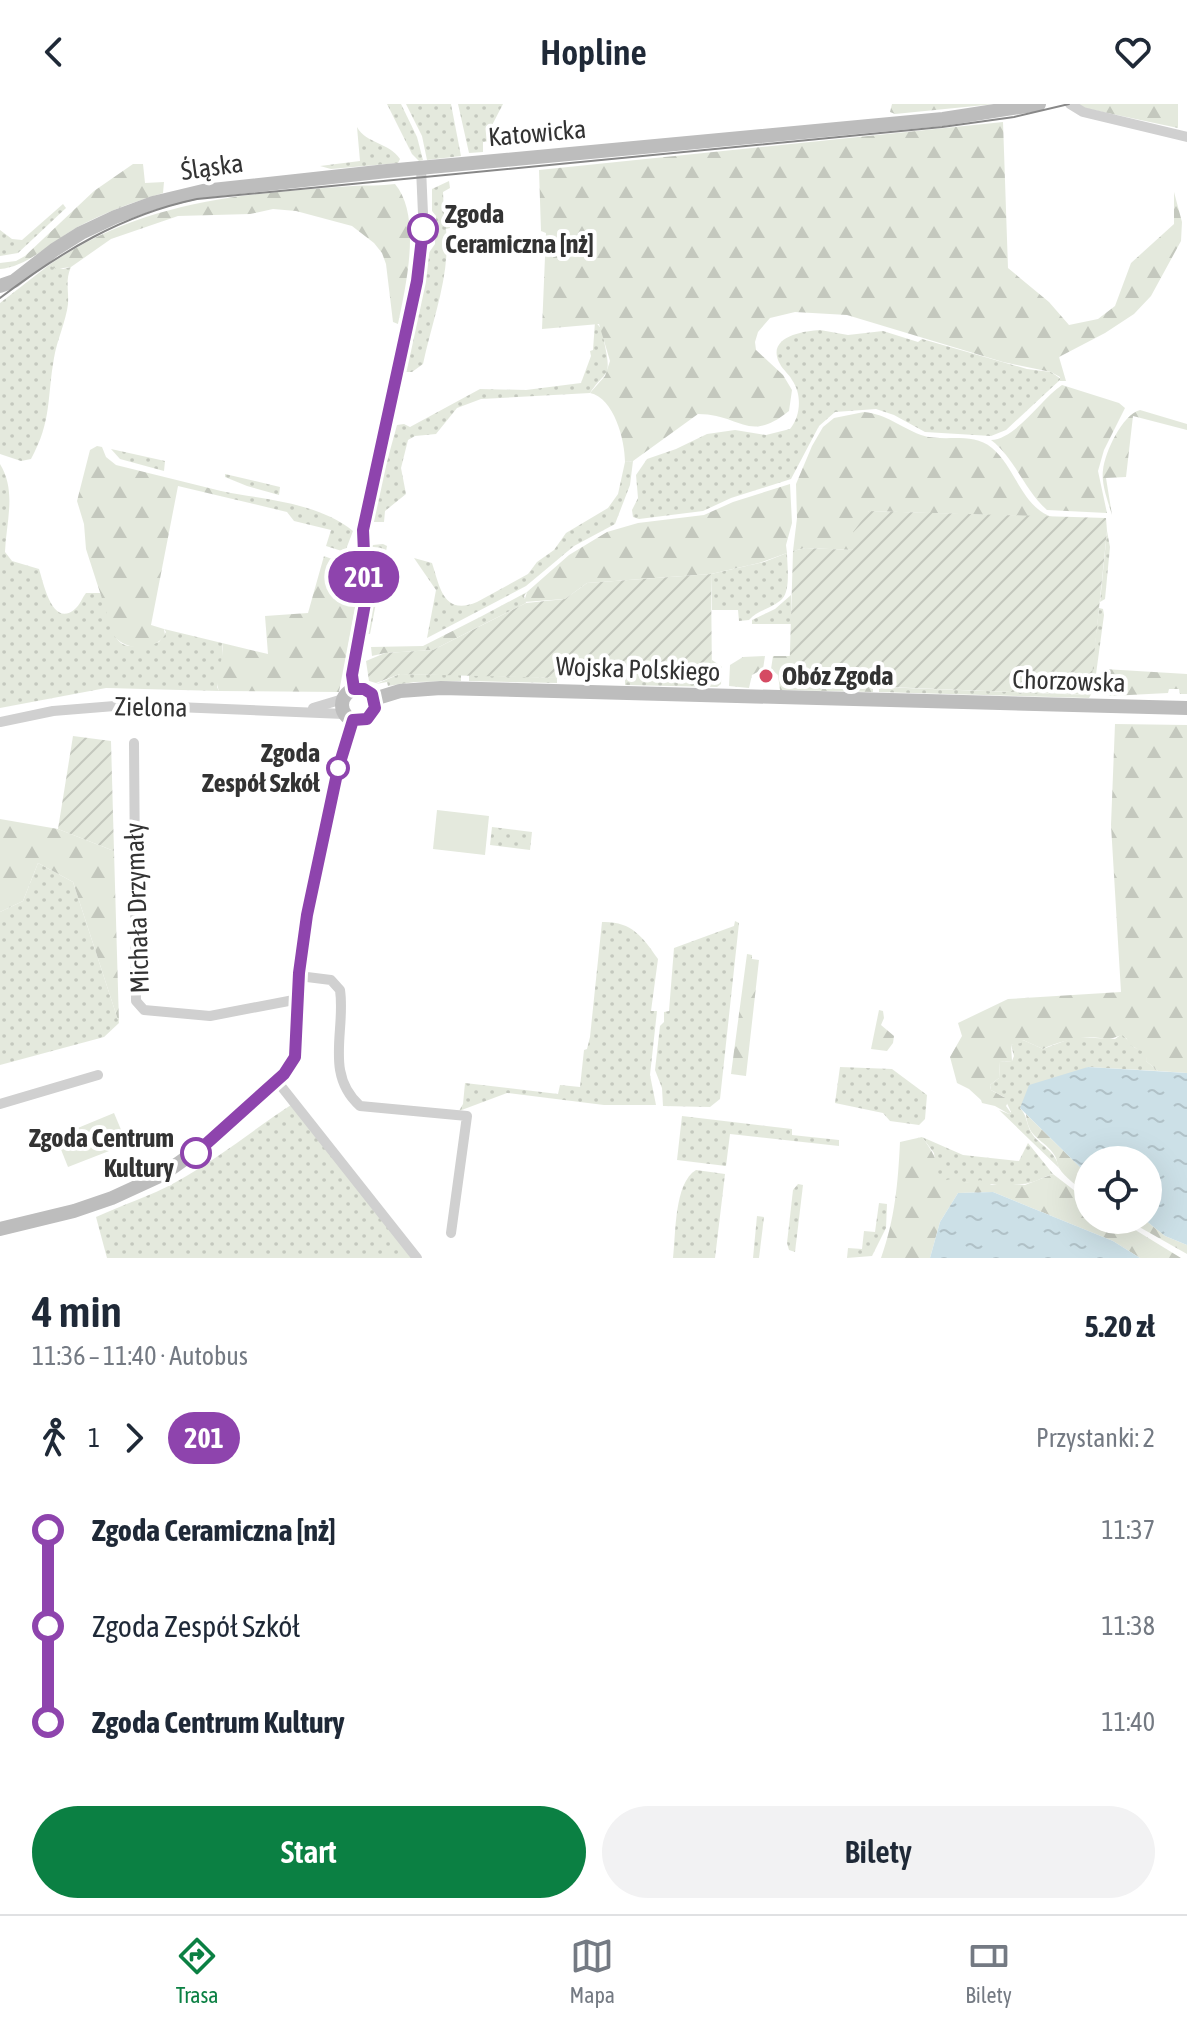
<!DOCTYPE html>
<html lang="pl">
<meta charset="utf-8">
<style>
body{margin:0;font-family:"Asap Condensed",sans-serif;background:#f2f2f3;color:#1f2937;height:100vh;display:flex;flex-direction:column;font-size:30px;white-space:nowrap}
*{box-sizing:border-box;margin:0}
p{font-size:26px;color:#747a83}
.icon{flex:none;width:44px;height:44px;fill:none;stroke:currentColor;stroke-width:2;stroke-linecap:round;stroke-linejoin:round}
.map{position:relative;height:1154px;overflow:hidden}
.sheet{display:flex;flex-direction:column;background:#fff;flex:1}
.sheet>*{flex:none}
.badge{padding:0 16px;border-radius:26px;font-size:28px;line-height:52px}
.tools{position:absolute;left:1074px;top:1042px;display:grid;gap:16px}
.tools a{display:grid;place-items:center;width:88px;height:88px;border-radius:50%;background:#fff;box-shadow:0 8px 32px #0002;font-size:40px}
.map>.badge{position:absolute;translate:-50% -50%;box-shadow:0 0 0 4px #fff}
.legs{display:flex;align-items:center;gap:12px;height:88px;padding:0 32px;font-size:26px}
.legs p{margin-inline-start:auto}
.head{display:flex;align-items:center;justify-content:space-between;height:136px;padding:0 32px}
h1{font-size:44px;font-weight:600;line-height:60px}
.button{display:flex;gap:16px;margin-top:auto;padding:16px 32px}
.button a{flex:1;height:92px;border-radius:48px;background:#0b8043;color:#fff;font-size:32px;font-weight:600;line-height:92px;text-align:center}
.button a+a{background:#f2f2f3;color:#1f2937}
ul{padding:0 32px;list-style:none}
li{display:flex;align-items:center;gap:28px;height:96px;font-size:30px}
li i{display:grid;place-items:center;width:12px;height:100%;margin:0 10px;background:currentColor}
li i::after{content:'';width:20px;height:20px;margin:-10px;border:6px solid;border-radius:50%;background:#fff}
li p{margin-inline-start:auto}
li:first-child i{background:linear-gradient(#0000 50%,currentColor 0)}
li:last-child i{background:linear-gradient(currentColor 50%,#0000 0)}
header{display:flex;justify-content:space-between;align-items:center;height:104px;padding:0 32px;background:#fff;font-size:36px;font-weight:600}
.dock{display:flex;justify-content:space-around;align-items:center;height:112px;border-top:2px solid #e0e1e3;background:#fff;font-size:22px;color:#747a83}
.dock a{display:grid;justify-items:center;gap:4px}
.dock .selected{color:#0b8043}
.map>svg:first-child{display:block}
.grass{fill:url(#grass-dots)}
.forest{fill:url(#forest-firs)}
.garden{fill:url(#garden-furrows)}
.pitch{fill:#e4e9dd}
.water{fill:url(#water-ripples)}
.lines{fill:none;stroke-linecap:round;stroke-linejoin:round}
.street{stroke:#d0d0d0;stroke-width:10}
.secondary{stroke:#bdbdbd;stroke-width:14}
.tram{stroke:#888;stroke-width:2}
.line-1-casing{stroke:#fff;stroke-width:18}
.line-1{stroke:#8e44ad;stroke-width:12}
.stop-1-dot{fill:#fff;stroke:#8e44ad;stroke-width:4}
.poi-dot{fill:#d54a63;stroke:#fff;stroke-width:3}
.labels{text-anchor:middle;stroke-width:8;stroke-linejoin:round;paint-order:stroke}
.street-label{font-size:26px;fill:#333;stroke:#fff}
.stop-label{font-size:26px;font-weight:bold;fill:#333;stroke:#fff;text-anchor:end}
.poi-label{font-size:26px;font-weight:bold;fill:#333;stroke:#fff;text-anchor:start}
</style>
<header><svg class="icon" aria-label="back" viewBox="0 0 24 24"><path d="M15 5l-7 7 7 7"/></svg>Hopline<svg class="icon" aria-label="heart" viewBox="0 0 24 24"><path d="M12 20l-8-8c-3-5 5-10 8-4 3-6 11-1 8 4z"/></svg></header>
<div class="map">
<svg width="1187" height="1154" viewBox="0 0 1187 1154">
<defs>
<pattern id="grass-dots" width="8" height="8" patternUnits="userSpaceOnUse" patternTransform="scale(2)"><rect width="8" height="8" fill="#e4e9dd"/><path d="M2 2h.1M6 6h.1" fill="none" stroke="#c4c8be" stroke-width="1.8" stroke-linecap="round"/></pattern>
<pattern id="forest-firs" width="22" height="20" patternUnits="userSpaceOnUse" patternTransform="scale(2)"><rect width="22" height="20" fill="#e4e9dd"/><path d="M5 1l3.5 6h-7zM16 11l3.5 6h-7z" fill="#c4c8be"/></pattern>
<pattern id="garden-furrows" width="10" height="10" patternUnits="userSpaceOnUse" patternTransform="scale(2)"><rect width="10" height="10" fill="#e4e9dd"/><path d="M-1 1l2-2M0 10L10 0M9 11l2-2" fill="none" stroke="#c4c8be"/></pattern>
<pattern id="water-ripples" width="26" height="14" patternUnits="userSpaceOnUse" patternTransform="scale(2)"><rect width="26" height="14" fill="#cce0e7"/><path d="M2 4q2-2 4 0t4 0M15 11q2-2 4 0t4 0" fill="none" stroke="#b0c1c7"/></pattern>
</defs>
<rect width="100%" height="100%" fill="#fff"/>
<g class="grass">
<polygon points="387,0 401,0 417,33 423,56 419,57 412,50"/>
<polygon points="406,0 451,0 461,52 427,56 422,32"/>
<polygon points="458,0 503,0 489,27 490,37 483,38 483,48 469,49"/>
<path d="M357,23C366,40 389,38 400,55L398,59L331,65L320,62L360,57Z"/>
<path d="M449,77L450,84L443,88L444,111H452L450,112V124L446,125C451,170 432,217 423,260L412,268H405L428,150L435,140L436,112L432,107V85Z"/>
<polygon points="63,100 66,104 18,149 0,152 0,126 12,135 22,136"/>
<path d="M49,161L63,165L71,163C65,176 69,186 68,200C66,217 57,236 54,254C47,293 52,317 31,355L21,357L0,350V199Z"/>
<path d="M595,218C604,225 603,232 605,242C612,275 605,266 590,289L481,295L457,304L436,330L415,332L408,336L401,364L406,390L385,407L384,418H374L372,412L397,321L404,320L410,323L480,285L526,286L581,279L591,252L590,247L593,246Z"/>
<path d="M820,226L848,231L883,227L918,238L922,235L1027,265L1051,268L1061,275L1006,326L991,332L925,328L894,311L876,305L835,308L819,322L791,375L731,394L703,407L639,415L633,413L632,406L638,394L636,371L647,355L676,345L707,330L735,326L766,331L790,325C801,312 802,290 792,276C789,270 783,266 780,260C765,233 803,227 820,226Z"/>
<polygon points="111,345 165,357 164,367 120,355"/>
<path d="M633,357L630,381L615,420L574,442L526,482L427,534L436,486L414,454L432,459C440,483 443,512 477,498L528,470L537,458L554,446L566,429L608,404L618,390L625,358Z"/>
<path d="M0,360C17,388 6,418 5,448L12,457L39,465C43,477 52,525 75,505C80,501 82,494 86,489H100C119,527 104,553 159,538L166,528L164,525L222,539L223,554L217,583L219,587L106,584L0,604Z"/>
<polygon points="225,370 280,383 279,391 247,382 225,373"/>
<path d="M221,387C265,396 317,398 353,427L345,448L326,442L331,426L294,417L287,408L220,392Z"/>
<polygon points="1107,427 1110,443 1105,495 1100,498"/>
<polygon points="383,440 387,442 370,530 365,530 371,487 367,447 373,441"/>
<path d="M787,449C787,460 791,486 782,495C773,504 758,506 749,516L739,517L738,506H712L711,470L764,458Z"/>
<polygon points="527,488 524,492 526,499 482,521 482,512"/>
<polygon points="791,491 791,520 752,520 752,516 775,505"/>
<polygon points="1099,504 1103,505 1104,511 1094,585 1089,594 879,588 879,583 1089,591"/>
<polygon points="712,556 722,563 721,580 717,583 625,581 625,575 711,578"/>
<polygon points="400,570 461,571 461,577 415,578 388,582 387,578 376,580"/>
<polygon points="469,571 557,574 557,579 469,577"/>
<polygon points="492,723 532,728 530,746 490,741"/>
<polygon points="38,759 73,778 119,919 104,933 0,961 0,808 23,797"/>
<polygon points="735,817 739,819 720,995 710,1003 663,1002 662,984 655,966 660,922 664,918 664,908 669,907 674,844 734,822"/>
<path d="M602,818C631,817 642,832 658,855L651,907H657L650,971L656,1001H604L507,989L459,1007L463,1000L465,979L558,990L560,981L580,983L584,946L587,945L590,933Z"/>
<path d="M1122,930L1135,944L1143,945L1148,950L1146,957L1158,967L1088,963L1020,1004C1027,1011 1026,1019 1031,1028C1039,1042 1055,1045 1059,1064L999,1006L1009,1010L1011,1008L1004,993L991,986L990,981L999,974L1000,958L1012,957L1014,952L1011,941L1023,936L1043,945L1075,933L1115,935Z"/>
<polygon points="840,963 892,965 927,991 925,1015 919,1021 890,1017 883,1009 835,999"/>
<path d="M294,999L413,1154H107L96,1113C122,1101 151,1092 176,1078C218,1055 254,1025 294,999Z"/>
<polygon points="682,1012 792,1025 792,1031 839,1036 839,1042 730,1030 726,1062 677,1056"/>
<path d="M922,1033L963,1051L1019,1057L1028,1039L1053,1070C1043,1073 1032,1080 1022,1080C993,1082 966,1077 938,1079L934,1049Z"/>
<path d="M696,1066L725,1070L715,1154H673C676,1130 674,1079 696,1066Z"/>
<polygon points="798,1080 803,1081 795,1148 789,1146 787,1139 793,1086"/>
<polygon points="879,1099 887,1100 886,1124 872,1152 847,1154 848,1144 862,1145 864,1127 875,1128"/>
<polygon points="757,1112 764,1113 759,1154 753,1154"/>
</g>
<g class="forest">
<polygon points="892,0 995,0 895,10 890,8"/>
<polygon points="1078,0 1178,0 1178,24 1084,4"/>
<path d="M1003,18L1008,164L1049,198L1069,221L1098,215L1115,202L1131,159L1174,120V88L1182,118L1181,137L1151,192L1134,210L1105,229L1059,253L1066,277H1060V273L1051,268L1003,258L847,211L795,208L770,214L758,228L755,238L756,246L783,271L792,286L789,307C748,340 741,310 698,310L633,357L625,358C625,336 614,294 590,289L605,272L610,257L599,220L542,225L546,129L541,127L539,66Z"/>
<path d="M133,60H143L145,79L164,78L163,89C133,98 103,109 76,124C53,137 27,163 0,165V159L16,157L25,152L94,87Z"/>
<path d="M395,80C422,112 406,181 398,220L393,218L386,160L382,149L374,139L352,122L296,107L273,105L250,110L178,112L111,135L71,163L56,165L49,161C144,96 242,90 353,82C367,81 381,82 395,80Z"/>
<path d="M1062,281L1119,299L1125,304L1104,346L1098,367L1107,409L1047,406C1024,386 1015,354 991,336C1016,335 1041,295 1062,281Z"/>
<path d="M1140,306L1187,320V326L1133,312L1126,373L1106,374L1112,411C1108,397 1101,380 1103,366C1105,348 1122,311 1140,306Z"/>
<path d="M864,308C886,310 900,323 921,331C944,339 971,327 992,344C1016,364 1021,402 1052,413L869,407L853,446L805,444L793,447L797,414L796,380L812,342L823,323L834,314Z"/>
<path d="M97,342L102,343L106,353L116,361L221,387L222,389L220,392L178,382L151,521L164,525L165,531C153,548 127,547 114,532L86,445L84,420L77,397L90,346Z"/>
<polygon points="790,380 792,419 786,441 787,449 759,459 711,470 587,479 565,495 524,498 527,488 569,451 607,428 638,419 704,411 733,398"/>
<path d="M324,452L350,462L357,478V493L339,588L219,587C212,570 226,556 222,539L268,550L265,512L308,509Z"/>
<polygon points="482,512 482,521 433,546 385,549 372,552 371,543 423,542"/>
<polygon points="765,552 763,565 752,571 749,584 729,582 730,561 743,553"/>
<polygon points="773,552 790,552 790,579 873,582 873,588 780,586 778,571 771,565"/>
<polygon points="1104,565 1187,570 1187,590 1180,590 1179,585 1169,585 1168,589 1110,592 1105,583"/>
<path d="M1115,620L1187,621V969L1158,967L1146,957L1147,950L1128,940L1127,935L1122,931L1107,936C1092,929 1058,937 1043,945L1023,936L1021,939L1011,941L1012,957L1000,958L999,974L990,981L991,986L1009,996L1006,1002L1011,1009L1009,1010L995,1002L982,999L981,996L969,985L957,979L950,953L962,932L958,919L1008,895L1121,888L1111,721Z"/>
<polygon points="0,715 58,725 114,747 119,919 73,778 38,759 23,797 0,808"/>
<polygon points="747,850 752,851 752,855 759,856 746,972 731,970"/>
<polygon points="879,906 883,907 884,914 881,921 894,932 893,939 887,947 871,945"/>
<path d="M1026,1010L1088,1071V1091C1079,1083 1065,1074 1059,1064C1057,1060 1057,1055 1055,1052C1044,1034 1028,1036 1026,1010Z"/>
<path d="M922,1033C933,1048 940,1059 938,1078L955,1074C961,1079 972,1080 980,1076L992,1081L1002,1079L1025,1081L1053,1070L1088,1097V1116H1119L1181,1154H1140L1113,1137L993,1088L958,1089L940,1118L930,1154H881C895,1115 898,1079 900,1038Z"/>
<polygon points="1127,1116 1145,1116 1165,1132 1187,1141 1187,1150"/>
</g>
<g class="garden">
<polygon points="869,407 1106,414 1107,427 1090,591 789,579 793,447 805,444 853,446 853,428"/>
<polygon points="711,470 712,578 400,570 376,579 369,577 366,557 385,549 433,546 526,499 565,495 587,479"/>
<polygon points="73,632 111,637 114,747 58,725"/>
</g>
<g class="pitch">
<polygon points="437,706 489,712 485,751 433,745"/>
<polygon points="114,1009 127,1040 68,1063 56,1033"/>
</g>
<g class="water">
<polygon points="1088,963 1187,969 1187,1141 1165,1132 1145,1116 1148,1116 1148,1056 1088,1056 1088,1071 1020,1004 1029,981"/>
<polygon points="993,1088 1113,1137 1140,1154 930,1154 940,1118 958,1089"/>
</g>
<g class="lines">
<g class="street">
<polyline points="1070,0 1083,8 1187,33"/>
<polyline points="354,585 352,571 366,494 363,426 421,155 423,110 421,64"/>
<polyline points="313,604 343,595"/>
<polyline points="0,618 53,607 127,601 344,610"/>
<polyline points="134,639 136,897 144,906 210,912 299,895"/>
<path d="M299,872L331,876L340,886C346,926 324,970 360,1002L467,1012L451,1129"/>
<polyline points="277,977 417,1154"/>
<polyline points="0,1000 98,971"/>
</g>
<g class="secondary">
<polyline points="0,182 14,177 54,146 81,129 115,113 153,99 203,87 387,67 943,15 1039,0"/>
<circle cx="358" cy="601" r="16"/>
<polyline points="374,595 400,587 441,584 1187,604"/>
<polyline points="0,1125 74,1107 112,1094 162,1071 217,1032 289,965 297,945 299,869 307,811 338,665 353,616"/>
</g>
<path class="tram" d="M0,194C61,148 121,111 197,95L942,23L1014,13L1069,0"/>
</g>
<g class="lines">
<defs>
<polyline id="line-1" points="196,1049 284,970 295,953 299,869 307,811 338,665 353,616 367,615 375,604 372,590 364,585 354,585 352,571 366,494 363,426 417,177 423,125"/>
</defs>
<use href="#line-1" class="line-1-casing"/>
<use href="#line-1" class="line-1"/>
</g>
<g class="stop-1-dot">
<circle cx="423" cy="125" r="14"/>
<circle cx="338" cy="664" r="10"/>
<circle cx="196" cy="1049" r="14"/>
</g>
<circle class="poi-dot" cx="766" cy="572" r="8"/>
<g class="labels">
<g class="street-label">
<text transform="translate(537 29) rotate(-5)" y="9">Katowicka</text>
<text transform="translate(212 63) rotate(-8)" y="9">Śląska</text>
<text transform="translate(638 565) rotate(2)" y="9">Wojska Polskiego</text>
<text transform="translate(1069 577) rotate(2)" y="9">Chorzowska</text>
<text transform="translate(151 603) rotate(1)" y="9">Zielona</text>
<text transform="translate(137 804) rotate(-92)" y="9">Michała Drzymały</text>
</g>
<g class="stop-label">
<text x="445" y="119" text-anchor="start">Zgoda<tspan x="445" dy="30">Ceramiczna [nż]</tspan></text>
<text x="320" y="658">Zgoda<tspan x="320" dy="30">Zespół Szkół</tspan></text>
<text x="174" y="1043">Zgoda Centrum<tspan x="174" dy="30">Kultury</tspan></text>
</g>
<g class="poi-label">
<text x="782" y="581">Obóz Zgoda</text>
</g>
</g>
</svg>
<div class="tools">
<a><svg class="icon" aria-label="locate" viewBox="0 0 24 24"><circle cx="12" cy="12" r="6"/><path d="M12 2v4M12 18v4M2 12h4M18 12h4"/></svg></a>
</div>
<b class="badge" style="left:364px;top:473px;background:#8e44ad;color:#fff">201</b>
</div>
<section class="sheet">
<div class="head"><div><h1>4 min</h1><p>11:36 – 11:40 · Autobus</p></div><b>5.20 zł</b></div>
<div class="legs"><svg class="icon" aria-label="walk" viewBox="0 0 24 24"><circle cx="13" cy="4" r="2"/><path d="M13 8l-2 6 4 7M11 14l-3 7M7 12l3-4h3l4 4"/></svg>1<svg class="icon" aria-label="forward" viewBox="0 0 24 24"><path d="M9 5l7 7-7 7"/></svg><b class="badge" style="background:#8e44ad;color:#fff">201</b><p>Przystanki: 2</p></div>
<ul>
<li><i style="color:#8e44ad"></i><b>Zgoda Ceramiczna [nż]</b><p>11:37</p></li>
<li><i style="color:#8e44ad"></i><span>Zgoda Zespół Szkół</span><p>11:38</p></li>
<li><i style="color:#8e44ad"></i><b>Zgoda Centrum Kultury</b><p>11:40</p></li>
</ul>
<div class="button"><a>Start</a><a>Bilety</a></div>
</section>
<nav class="dock">
<a class="selected"><svg class="icon" aria-label="directions" viewBox="0 0 24 24"><path d="M12 3l9 9-9 9-9-9zM9 14v-3h6M13 9l2 2-2 2"/></svg>Trasa</a>
<a><svg class="icon" aria-label="map" viewBox="0 0 24 24"><path d="M3 6l6-2 6 2 6-2v14l-6 2-6-2-6 2zM9 4v14M15 6v14"/></svg>Mapa</a>
<a><svg class="icon" aria-label="tickets" viewBox="0 0 24 24"><path d="M3 7h18v10H3zM15 7v10"/></svg>Bilety</a>
</nav>
